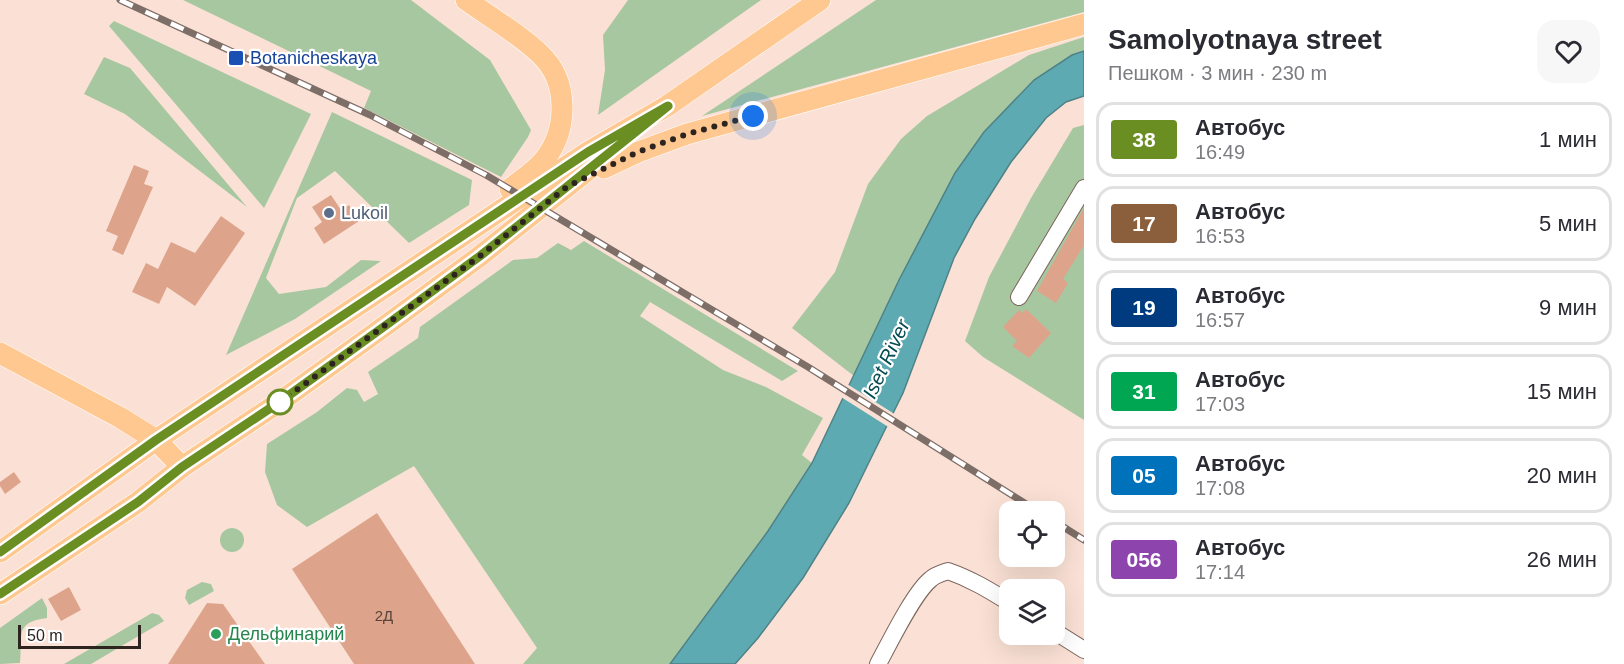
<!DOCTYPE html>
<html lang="ru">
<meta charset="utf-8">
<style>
body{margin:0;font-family:Helvetica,sans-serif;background:#f7f7f7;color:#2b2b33;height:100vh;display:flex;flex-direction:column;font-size:22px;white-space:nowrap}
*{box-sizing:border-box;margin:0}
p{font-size:20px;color:#7c7c81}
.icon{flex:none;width:33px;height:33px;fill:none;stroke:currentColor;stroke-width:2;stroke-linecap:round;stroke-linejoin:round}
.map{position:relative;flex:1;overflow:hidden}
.panel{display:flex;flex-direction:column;background:#fff;width:540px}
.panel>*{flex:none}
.badge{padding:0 12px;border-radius:4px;font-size:21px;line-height:39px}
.tools{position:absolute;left:999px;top:501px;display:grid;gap:12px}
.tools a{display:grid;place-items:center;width:66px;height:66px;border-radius:12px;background:#fff;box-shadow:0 6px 24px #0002;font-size:30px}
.scale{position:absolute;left:18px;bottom:15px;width:123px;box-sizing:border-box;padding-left:6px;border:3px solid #2d2420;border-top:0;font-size:16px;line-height:21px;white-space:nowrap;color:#2d2420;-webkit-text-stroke:4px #fff;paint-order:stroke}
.you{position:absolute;width:30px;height:30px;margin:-15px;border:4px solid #fff;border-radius:50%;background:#1a73e8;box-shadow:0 0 0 9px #1a73e833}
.map>.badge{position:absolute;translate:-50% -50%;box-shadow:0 0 0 3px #fff}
.round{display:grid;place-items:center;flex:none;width:63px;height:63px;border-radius:18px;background:#f7f7f7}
.headline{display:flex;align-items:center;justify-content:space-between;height:102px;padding:0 24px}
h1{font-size:28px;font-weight:800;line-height:45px}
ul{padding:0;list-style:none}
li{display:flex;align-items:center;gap:18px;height:75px;margin:0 12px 9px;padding:0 12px;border:3px solid #e1e1e2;border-radius:18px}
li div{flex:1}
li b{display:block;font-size:22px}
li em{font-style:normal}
li .badge{min-width:66px;font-weight:700;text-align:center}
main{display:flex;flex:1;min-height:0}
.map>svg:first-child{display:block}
.green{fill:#a7c7a1}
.water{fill:#5eaab2;stroke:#4f8286;stroke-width:1.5}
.pier{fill:#fbe1d5}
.building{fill:#dda48b}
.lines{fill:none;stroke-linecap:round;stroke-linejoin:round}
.minor-casing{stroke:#7c665c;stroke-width:18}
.major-casing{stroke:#fff;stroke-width:22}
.minor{stroke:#fff;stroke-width:16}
.major{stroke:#fec890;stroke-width:21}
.rail-casing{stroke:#7d6e67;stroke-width:7}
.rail{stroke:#fff;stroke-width:4.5;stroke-dasharray:14;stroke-linecap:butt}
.line-casing{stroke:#fff;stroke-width:14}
.line{stroke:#6b8e23;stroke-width:9}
.walk{stroke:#2d2420;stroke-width:6;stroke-dasharray:0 10.8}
.transit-dot{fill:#1a4fb4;stroke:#fff;stroke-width:2}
.service-dot{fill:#5c6f8a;stroke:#fff;stroke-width:2}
.stop-dot{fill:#fff;stroke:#6b8e23;stroke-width:3}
.leisure-dot{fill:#2e9e5b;stroke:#fff;stroke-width:2}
.labels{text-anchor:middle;stroke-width:4.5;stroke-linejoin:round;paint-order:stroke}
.number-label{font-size:15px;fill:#59443b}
.transit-label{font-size:18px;fill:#164399;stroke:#fff;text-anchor:start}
.service-label{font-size:18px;fill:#4e5e75;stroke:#fff;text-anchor:start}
.leisure-label{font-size:18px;fill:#27864d;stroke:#fff;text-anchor:start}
.water-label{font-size:20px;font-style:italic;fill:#044c52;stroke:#fff}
</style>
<main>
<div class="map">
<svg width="1084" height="664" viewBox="0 0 1084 664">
<rect width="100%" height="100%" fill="#fbe1d5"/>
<g class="green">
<polygon points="183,0 411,0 490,60 531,130 528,137 501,177 364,108 371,91"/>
<polygon points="628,0 761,0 598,115 605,70 603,35"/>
<polygon points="876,0 1084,0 1084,12 702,116"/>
<polygon points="114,21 311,114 264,208 109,26"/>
<polygon points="1084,37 1084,51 1072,55 1034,80 984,132 899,280 854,376 792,328 835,272 868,184 901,139 927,116 1029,55"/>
<polygon points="104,57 130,68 247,207 125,114 84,94"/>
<polygon points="332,112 472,180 469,205 409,243 335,171 297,198 266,278 279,294 326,287 361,260 381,261 295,319 226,355"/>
<polygon points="1084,125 1084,420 983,357 965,341 989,277 1031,198 1073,128"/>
<polygon points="584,241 798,371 782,381 650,302 640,316 723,370 766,387 823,418 802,455 812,463 768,531 670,664 523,664 537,648 414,466 307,527 277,505 265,472 267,444 317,412 347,388 357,390 364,402 378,394 368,372 418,338 420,327 513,260 537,258 558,243 571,250"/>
<circle cx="232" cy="540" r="12"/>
<polygon points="202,582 211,584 214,591 189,605 185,598 187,590"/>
<path d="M42,598L47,608V618C13,622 23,637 20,663L0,664V628Z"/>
<polygon points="152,613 159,615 164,621 91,664 64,664"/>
</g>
<polygon class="water" points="1084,51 1084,96 1066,102 1046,118 1011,162 975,219 954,258 903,393 849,503 803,578 758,638 735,664 670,664 768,531 812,463 899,280 955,173 984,132 1034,80 1072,55"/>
<polygon class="pier" points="847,384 896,415 890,428 841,397"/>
<g class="building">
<polygon points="134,165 149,171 144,184 153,187 123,255 112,250 118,236 106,231"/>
<polygon points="331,195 341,210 349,205 359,221 324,244 314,228 322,222 312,207"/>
<polygon points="1084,208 1084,245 1063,279 1068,283 1056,303 1037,291"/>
<polygon points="221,216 245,233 195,306 167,287 159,304 132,292 146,263 158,269 171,242 195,253"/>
<polygon points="1026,309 1051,333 1029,358 1012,346 1017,341 1003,327 1019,310 1023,313"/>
<polygon points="14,472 21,482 5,494 0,486 0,482"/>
<polygon points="377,513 475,664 354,664 292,569"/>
<polygon points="69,587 81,610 61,621 48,599"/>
<polygon points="207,603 223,604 265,664 168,664"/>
</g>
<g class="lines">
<defs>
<g id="minor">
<polyline points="1019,297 1084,188"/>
<polyline points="1054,631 1084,650"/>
<path d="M878,664C889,644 914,592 931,579C935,575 942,573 948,571C971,579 989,590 1010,603"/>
</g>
<g id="major">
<path d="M466,0C490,17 518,33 540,54C569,81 568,129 545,159C536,171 521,180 510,189"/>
<polyline points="604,168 638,152 687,134 1084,24"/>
<polyline points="0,353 121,418 156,440 182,467"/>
<polyline points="0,552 156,440 588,152 667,106 820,0"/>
<polyline points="0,594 138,502 182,467 281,401 389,323 480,256 618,146"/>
</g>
</defs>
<use href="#minor" class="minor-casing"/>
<use href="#major" class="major-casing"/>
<use href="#minor" class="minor"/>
<use href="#major" class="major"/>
<defs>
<g id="rail">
<polyline points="120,0 370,115 486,175 808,367 1039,512"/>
<polyline points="1054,521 1084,540"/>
</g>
</defs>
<use href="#rail" class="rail-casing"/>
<use href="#rail" class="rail"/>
</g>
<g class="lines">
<defs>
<polyline id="line" points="0,552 156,440 588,152 668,106 480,256 389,323 281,401 182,467 138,502 0,594"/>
</defs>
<use href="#line" class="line-casing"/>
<use href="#line" class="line"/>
<polyline class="walk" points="280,402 480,256 568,186 638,152 687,134 753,116"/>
</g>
<rect class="transit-dot" x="228" y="50" width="16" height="16" rx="3"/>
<circle class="service-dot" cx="329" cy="213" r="6"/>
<circle class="stop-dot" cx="280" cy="402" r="12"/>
<circle class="leisure-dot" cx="216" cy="634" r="6"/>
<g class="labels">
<g class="number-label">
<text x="384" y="621">2Д</text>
</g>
<g class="transit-label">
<text x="250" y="64">Botanicheskaya</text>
</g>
<g class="service-label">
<text x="341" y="219">Lukoil</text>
</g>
<g class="leisure-label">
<text x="228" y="640">Дельфинарий</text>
</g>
<g class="water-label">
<text transform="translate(886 359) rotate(-65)" y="7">Iset River</text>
</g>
</g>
</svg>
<div class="tools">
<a><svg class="icon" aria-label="locate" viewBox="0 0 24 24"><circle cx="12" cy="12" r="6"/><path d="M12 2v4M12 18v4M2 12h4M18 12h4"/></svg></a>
<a><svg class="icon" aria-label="layers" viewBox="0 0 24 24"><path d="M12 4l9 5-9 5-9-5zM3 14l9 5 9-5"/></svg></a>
</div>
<div class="scale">50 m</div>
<div class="you" style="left:753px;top:116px"></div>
</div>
<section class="panel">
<div class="headline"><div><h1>Samolyotnaya street</h1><p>Пешком · 3 мин · 230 m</p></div><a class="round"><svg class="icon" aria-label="heart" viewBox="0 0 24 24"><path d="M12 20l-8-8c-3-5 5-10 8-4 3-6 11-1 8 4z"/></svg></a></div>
<ul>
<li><span class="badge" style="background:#6b8e23;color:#fff">38</span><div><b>Автобус</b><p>16:49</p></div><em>1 мин</em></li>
<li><span class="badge" style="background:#8b5e3c;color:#fff">17</span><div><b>Автобус</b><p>16:53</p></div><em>5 мин</em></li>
<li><span class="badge" style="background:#003b80;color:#fff">19</span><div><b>Автобус</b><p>16:57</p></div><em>9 мин</em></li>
<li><span class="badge" style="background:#00a651;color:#fff">31</span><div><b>Автобус</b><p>17:03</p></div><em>15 мин</em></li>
<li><span class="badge" style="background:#0072bc;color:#fff">05</span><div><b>Автобус</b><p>17:08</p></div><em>20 мин</em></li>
<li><span class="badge" style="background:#8e44ad;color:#fff">056</span><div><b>Автобус</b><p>17:14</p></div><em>26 мин</em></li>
</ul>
</section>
</main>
